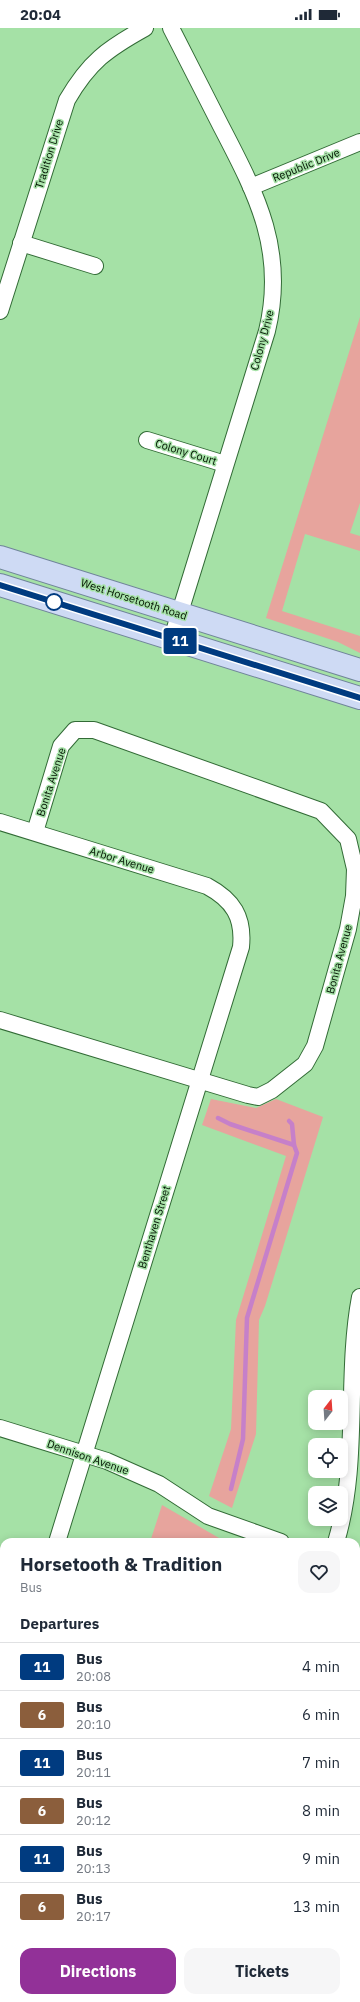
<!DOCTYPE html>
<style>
body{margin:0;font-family:"IBM Plex Sans",sans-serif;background:#f6f6f7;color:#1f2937;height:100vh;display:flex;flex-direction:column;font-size:15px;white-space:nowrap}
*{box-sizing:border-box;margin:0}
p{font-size:13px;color:#747a83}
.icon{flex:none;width:22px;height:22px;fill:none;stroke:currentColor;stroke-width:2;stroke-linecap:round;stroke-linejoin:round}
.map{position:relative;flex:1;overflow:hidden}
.side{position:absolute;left:0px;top:1510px;width:360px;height:464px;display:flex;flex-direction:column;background:#fff;border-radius:12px 12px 0 0;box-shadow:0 2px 10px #0003}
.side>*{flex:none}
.badge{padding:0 8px;border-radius:3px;font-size:14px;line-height:26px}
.needle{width:26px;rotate:17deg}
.tools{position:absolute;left:308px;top:1362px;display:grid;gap:8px}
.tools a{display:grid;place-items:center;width:40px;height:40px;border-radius:8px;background:#fff;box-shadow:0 2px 10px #0003;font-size:20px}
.map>.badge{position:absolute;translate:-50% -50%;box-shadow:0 0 0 2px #fff}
h2{padding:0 20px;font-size:15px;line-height:36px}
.round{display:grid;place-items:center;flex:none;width:42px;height:42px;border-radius:12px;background:#f6f6f7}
.head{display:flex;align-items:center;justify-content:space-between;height:68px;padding:0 20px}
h1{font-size:19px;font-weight:800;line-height:30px}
.action{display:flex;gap:8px;margin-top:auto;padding:8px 20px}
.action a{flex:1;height:46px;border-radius:12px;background:#923198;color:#fff;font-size:16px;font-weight:800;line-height:46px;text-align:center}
.action a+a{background:#f6f6f7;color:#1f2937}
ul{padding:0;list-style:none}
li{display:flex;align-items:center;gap:12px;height:48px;padding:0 20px;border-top:1px solid #e0e1e3}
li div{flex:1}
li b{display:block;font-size:15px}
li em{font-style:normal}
li .badge{min-width:44px;font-weight:700;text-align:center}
.status{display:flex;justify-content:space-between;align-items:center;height:28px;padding:0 20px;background:#fff;direction:ltr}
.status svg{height:11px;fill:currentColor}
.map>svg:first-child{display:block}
.green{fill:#e7a49d}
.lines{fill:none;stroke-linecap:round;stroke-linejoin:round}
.stream{stroke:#c680c9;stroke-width:4.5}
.minor-casing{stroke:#326b36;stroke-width:18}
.primary-casing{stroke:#70849a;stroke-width:24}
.path{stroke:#4c714d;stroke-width:2.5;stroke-dasharray:3 2;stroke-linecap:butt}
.minor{stroke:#fff;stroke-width:16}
.primary{stroke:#cedaf4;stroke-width:22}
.line-casing{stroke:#fff;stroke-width:9}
.line{stroke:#003b80;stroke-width:6}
.stop-dot{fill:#fff;stroke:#003b80;stroke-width:2}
.labels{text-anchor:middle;stroke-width:3;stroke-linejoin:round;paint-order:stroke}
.street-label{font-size:11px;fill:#001201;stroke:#a5e1a6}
</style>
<div class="status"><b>20:04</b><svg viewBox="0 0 49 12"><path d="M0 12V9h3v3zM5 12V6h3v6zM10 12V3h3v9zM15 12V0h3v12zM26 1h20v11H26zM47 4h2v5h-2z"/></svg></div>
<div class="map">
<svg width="360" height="1974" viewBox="0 0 360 1974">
<rect width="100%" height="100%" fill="#a5e1a6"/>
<g class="green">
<polygon points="360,289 360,475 350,505 360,508 360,523 305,506 282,583 360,608 360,625 338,614 266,590"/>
<polygon points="211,1071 256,1080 276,1071 323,1089 265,1278 259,1292 256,1406 232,1480 209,1468 231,1401 236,1292 286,1128 202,1097"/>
<polygon points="162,1477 226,1514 150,1514"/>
<polygon points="356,1756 360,1757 360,1780 356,1779"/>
<polygon points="4,1842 4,1970 114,1970 112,1974 0,1974 0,1845"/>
</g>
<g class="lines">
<g class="stream">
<polyline points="218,1090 230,1096 294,1117 297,1125 247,1290 243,1411 231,1461"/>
<polyline points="289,1093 292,1096 294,1117"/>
<polyline points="356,1766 360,1767"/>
<polyline points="0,1915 4,1913"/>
</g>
<defs>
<g id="minor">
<path d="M171,0C188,33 205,67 222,100C258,169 286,224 267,303L172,610"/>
<polyline points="251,159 360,114"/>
<polyline points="21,215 95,238"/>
<path d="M0,283L67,72C89,34 107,21 145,0"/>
<polyline points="147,412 225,436"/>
<path d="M0,794L207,858C233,872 244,889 241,919L57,1514"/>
<polyline points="0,992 248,1067 258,1069 272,1062 305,1036 315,1018 348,901 354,868 355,841 348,811 321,783 94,702 75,702 61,718 35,804"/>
<polyline points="0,1400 107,1433 159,1456 208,1488 281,1514"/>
<path d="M336,1514C360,1435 345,1349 360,1269"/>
<polyline points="356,1676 360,1677"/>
<polyline points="0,1701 4,1685"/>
<polyline points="356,1868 360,1869"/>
<polyline points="197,1974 198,1970"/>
</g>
<g id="primary">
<polyline points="0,529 360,642"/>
<polyline points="0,557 360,670"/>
</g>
</defs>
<use href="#minor" class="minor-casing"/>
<use href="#primary" class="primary-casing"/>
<polyline class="path" points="100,1974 102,1970"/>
<use href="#minor" class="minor"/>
<use href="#primary" class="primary"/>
</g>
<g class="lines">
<defs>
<polyline id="line" points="0,557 360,670"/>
</defs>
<use href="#line" class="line-casing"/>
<use href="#line" class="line"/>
</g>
<circle class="stop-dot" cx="54" cy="574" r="8"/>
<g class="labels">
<g class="street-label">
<text transform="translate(49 126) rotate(-73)" y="4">Tradition Drive</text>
<text transform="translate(306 137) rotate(-22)" y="4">Republic Drive</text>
<text transform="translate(262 312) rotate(-75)" y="4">Colony Drive</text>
<text transform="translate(186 424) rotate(17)" y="4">Colony Court</text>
<text transform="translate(134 571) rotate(18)" y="4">West Horsetooth Road</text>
<text transform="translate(51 754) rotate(-72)" y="4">Bonita Avenue</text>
<text transform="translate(122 832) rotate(17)" y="4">Arbor Avenue</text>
<text transform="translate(339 931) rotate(-75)" y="4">Bonita Avenue</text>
<text transform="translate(154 1199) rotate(-73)" y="4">Benthaven Street</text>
<text transform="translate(88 1429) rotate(19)" y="4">Dennison Avenue</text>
</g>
</g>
</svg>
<div class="tools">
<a><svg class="needle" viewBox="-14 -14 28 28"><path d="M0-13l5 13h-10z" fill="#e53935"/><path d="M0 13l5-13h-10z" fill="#747a83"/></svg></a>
<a><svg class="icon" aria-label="locate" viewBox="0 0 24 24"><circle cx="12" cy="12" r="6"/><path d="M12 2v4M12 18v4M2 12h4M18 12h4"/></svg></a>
<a><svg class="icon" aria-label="layers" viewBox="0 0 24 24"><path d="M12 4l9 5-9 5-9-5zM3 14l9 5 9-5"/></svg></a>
</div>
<b class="badge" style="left:180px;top:613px;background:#003b80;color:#fff">11</b>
<section class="side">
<div class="head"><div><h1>Horsetooth &amp; Tradition</h1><p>Bus</p></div><a class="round"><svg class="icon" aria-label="heart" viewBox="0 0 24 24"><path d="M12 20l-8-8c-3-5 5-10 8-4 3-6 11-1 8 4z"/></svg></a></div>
<h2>Departures</h2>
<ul>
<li><span class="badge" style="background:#003b80;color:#fff">11</span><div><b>Bus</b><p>20:08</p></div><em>4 min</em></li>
<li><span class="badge" style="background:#8b5e3c;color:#fff">6</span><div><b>Bus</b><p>20:10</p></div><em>6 min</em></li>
<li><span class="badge" style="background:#003b80;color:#fff">11</span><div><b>Bus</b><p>20:11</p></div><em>7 min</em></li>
<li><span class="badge" style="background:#8b5e3c;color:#fff">6</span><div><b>Bus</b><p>20:12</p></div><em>8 min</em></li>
<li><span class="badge" style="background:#003b80;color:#fff">11</span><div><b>Bus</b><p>20:13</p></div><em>9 min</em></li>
<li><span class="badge" style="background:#8b5e3c;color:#fff">6</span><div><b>Bus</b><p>20:17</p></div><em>13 min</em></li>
</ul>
<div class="action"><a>Directions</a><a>Tickets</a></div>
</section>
</div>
